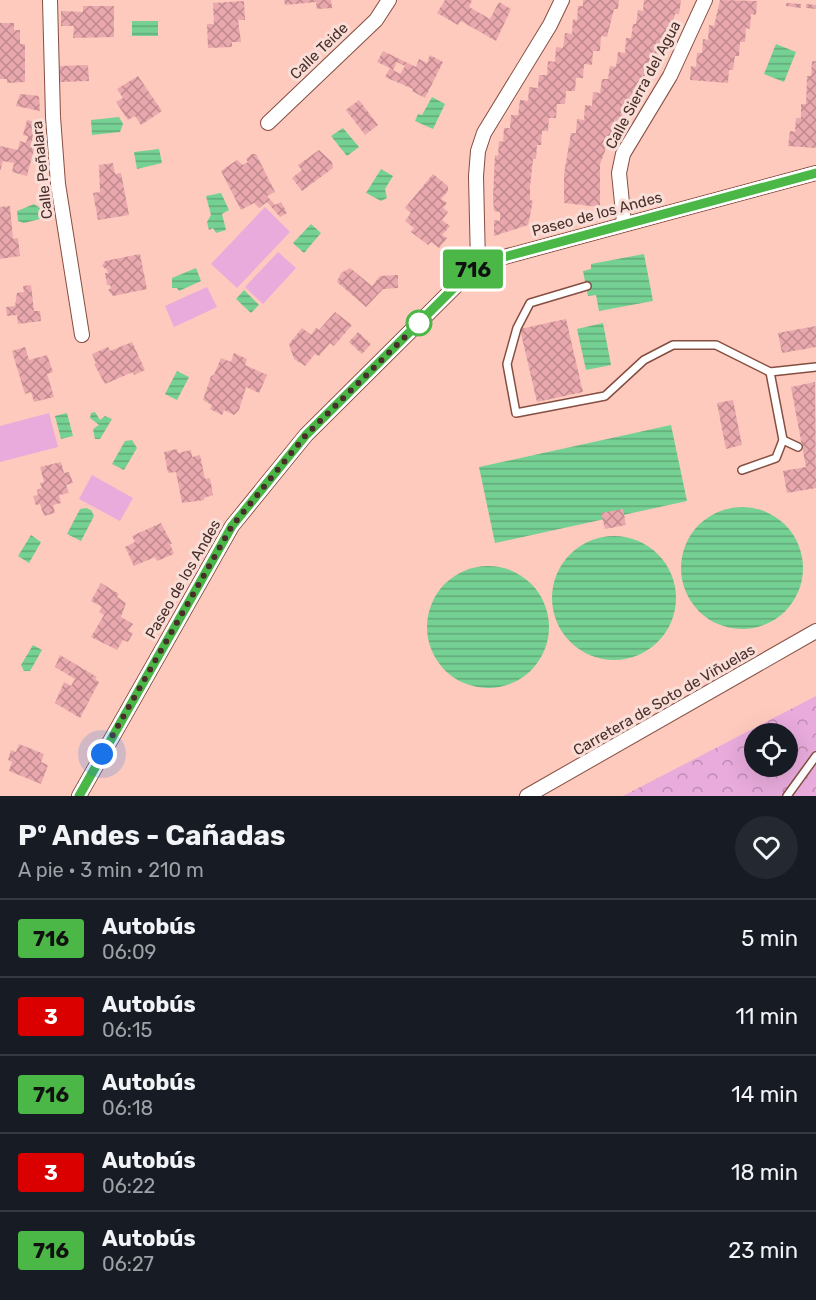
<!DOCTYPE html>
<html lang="es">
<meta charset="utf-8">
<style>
body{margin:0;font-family:Rubik,sans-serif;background:#242831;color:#f1f3f6;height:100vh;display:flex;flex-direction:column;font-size:22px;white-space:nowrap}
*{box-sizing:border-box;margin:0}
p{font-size:20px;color:#9ea1a6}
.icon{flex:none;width:33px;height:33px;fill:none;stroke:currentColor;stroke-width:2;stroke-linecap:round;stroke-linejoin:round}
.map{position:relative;height:796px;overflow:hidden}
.details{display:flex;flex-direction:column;background:#171b24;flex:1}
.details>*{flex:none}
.badge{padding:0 12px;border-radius:4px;font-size:21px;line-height:39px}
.fabs{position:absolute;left:744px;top:723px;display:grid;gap:12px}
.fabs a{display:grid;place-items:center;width:54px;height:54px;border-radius:50%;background:#171b24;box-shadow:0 6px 24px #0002;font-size:30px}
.you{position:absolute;width:30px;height:30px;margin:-15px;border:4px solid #fff;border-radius:50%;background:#1a73e8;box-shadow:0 0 0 9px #1a73e833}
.map>.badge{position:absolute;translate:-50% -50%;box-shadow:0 0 0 3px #fff}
.round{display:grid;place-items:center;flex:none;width:63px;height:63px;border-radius:32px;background:#242831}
.headline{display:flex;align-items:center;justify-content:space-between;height:102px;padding:0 18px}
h1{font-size:28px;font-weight:700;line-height:45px}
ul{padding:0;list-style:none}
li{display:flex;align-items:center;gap:18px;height:78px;padding:0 18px;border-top:2px solid #363941}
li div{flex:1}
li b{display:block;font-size:22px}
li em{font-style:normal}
li .badge{min-width:66px;font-weight:700;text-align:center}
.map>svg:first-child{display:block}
.forest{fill:url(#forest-crowns);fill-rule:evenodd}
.pitch{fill:#e8abdc}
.water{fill:url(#water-rules)}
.building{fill:url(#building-cross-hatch);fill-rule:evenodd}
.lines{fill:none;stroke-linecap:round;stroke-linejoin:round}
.lane-casing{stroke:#854e41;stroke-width:10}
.street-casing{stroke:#854e41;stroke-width:16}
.lane{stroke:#fff;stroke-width:7}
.street{stroke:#fff;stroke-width:14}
.line-casing{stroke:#fff;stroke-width:14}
.line{stroke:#4ab747;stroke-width:9}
.walk{stroke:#492f2a;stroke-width:6;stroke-dasharray:0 10.8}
.stop-dot{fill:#fff;stroke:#4ab747;stroke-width:3}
.labels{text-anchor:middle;stroke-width:6;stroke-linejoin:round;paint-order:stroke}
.street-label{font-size:15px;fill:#492f2a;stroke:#f9ded8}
</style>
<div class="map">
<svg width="816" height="796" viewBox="0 0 816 796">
<defs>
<pattern id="forest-crowns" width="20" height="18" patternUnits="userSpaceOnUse" patternTransform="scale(1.5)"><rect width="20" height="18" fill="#e8abdc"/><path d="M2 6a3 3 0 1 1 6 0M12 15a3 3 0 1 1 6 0" fill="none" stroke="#be8cb3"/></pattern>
<pattern id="water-rules" width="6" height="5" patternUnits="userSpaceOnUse" patternTransform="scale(1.5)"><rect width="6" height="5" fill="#75d094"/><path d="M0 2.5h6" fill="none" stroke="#62a979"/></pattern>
<pattern id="building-cross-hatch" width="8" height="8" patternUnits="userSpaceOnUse" patternTransform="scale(1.5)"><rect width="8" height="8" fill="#e9a8ad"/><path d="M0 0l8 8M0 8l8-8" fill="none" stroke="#bf898d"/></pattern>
</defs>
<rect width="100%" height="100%" fill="#fecabd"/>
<path class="forest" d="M816,696V796H623ZM754,734H788V766H754Z"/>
<g class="pitch">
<polygon points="265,207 290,232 237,288 211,264"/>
<polygon points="278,252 296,268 263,304 245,287"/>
<polygon points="207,287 217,307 174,327 165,306"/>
<polygon points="49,413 58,447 0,462 0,426"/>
<polygon points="92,475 133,498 120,521 79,499"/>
</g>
<g class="water">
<rect x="132" y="21" width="26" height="15"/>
<polygon points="776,44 796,52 784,82 764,74"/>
<polygon points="432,97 445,104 433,129 415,121 418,114 422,115"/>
<polygon points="119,117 123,124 120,132 92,135 91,120"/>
<polygon points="343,128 359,147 347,156 331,136"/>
<polygon points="159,149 162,163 137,169 134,152"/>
<polygon points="381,169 393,176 385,189 387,198 381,201 366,193"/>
<polygon points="221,193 229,210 222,214 226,230 216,233 213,228 209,230 207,222 211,215 206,196"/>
<polygon points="34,204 40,208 40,219 24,223 18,221 17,211"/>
<polygon points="311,224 321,233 304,253 293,243"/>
<polygon points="644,254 653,301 599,311 596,295 588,296 583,271 591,269 591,264"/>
<polygon points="196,268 201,281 179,291 177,288 172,288 172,278"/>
<polygon points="244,290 259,305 251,313 236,299"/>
<polygon points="603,323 611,365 586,370 577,329"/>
<polygon points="177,371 189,377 177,400 165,394"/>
<polygon points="95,412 100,420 105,416 112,419 100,439 95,439 93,429 99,425 90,418 91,413"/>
<polygon points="67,413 73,436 61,439 55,416"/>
<polygon points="671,425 687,501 495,543 479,467"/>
<polygon points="132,440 137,448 124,470 112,464 125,441"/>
<circle cx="742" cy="568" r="61"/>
<polygon points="86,508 91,510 94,516 81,541 67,534 80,509"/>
<polygon points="31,535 41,542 29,563 18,556"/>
<circle cx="614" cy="598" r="62"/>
<circle cx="488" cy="627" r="61"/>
<polygon points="33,645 42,650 30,671 24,671 21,665"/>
</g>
<g class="building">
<polygon points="284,0 331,0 332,8 317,9 316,2 285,5"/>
<polygon points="445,0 472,0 469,7 490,19 499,2 511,9 496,41 461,21 458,25 437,13"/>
<polygon points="583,0 619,0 618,9 614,9 607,37 601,36 600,51 593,51 592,65 584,64 583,78 576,78 575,91 566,91 565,104 557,104 556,118 549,118 548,131 542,131 541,145 537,145 536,159 533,159 530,187 530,200 533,201 528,225 494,236 494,220 500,221 500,212 494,211 493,197 495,155 498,156 499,141 503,142 504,128 510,128 511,115 518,115 520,100 528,101 529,87 538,88 539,75 547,75 548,61 555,62 556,47 563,48 565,33 572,34 573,19 577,20 578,6 583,6"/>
<polygon points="644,0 681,0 679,14 675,14 668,42 662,41 661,56 654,55 653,70 646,70 645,83 639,82 638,97 631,96 629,109 623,109 621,123 613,122 611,137 606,136 605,151 600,164 600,207 564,203 564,174 571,133 576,133 577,119 584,120 585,105 592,106 593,92 600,93 602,79 608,79 610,66 616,67 618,52 625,53 626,38 631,38 633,24 636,24 638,10 643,11"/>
<polygon points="720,0 757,1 756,15 751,14 750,29 746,28 745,42 740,42 739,56 735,56 733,70 729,70 728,83 690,80 691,66 696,67 697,53 702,53 703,39 708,40 709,25 714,26"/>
<polygon points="244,1 245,20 238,20 241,42 232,42 232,47 208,48 207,24 214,24 213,3"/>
<polygon points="786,3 801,4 801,8 786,6"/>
<polygon points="806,4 816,5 816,9 806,8"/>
<polygon points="83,6 114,6 114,37 73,38 74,26 61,26 61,11 83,12"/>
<polygon points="0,23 14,23 14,30 20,30 20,44 25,44 25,82 7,83 7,79 0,79"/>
<path d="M383,51L416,67L419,59L427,63L430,55L443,62L425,98L412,91L413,89L385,77L390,68L377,62ZM397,62L405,66L400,74L393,70Z"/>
<polygon points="812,61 816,61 816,148 788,146 790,131 795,132 796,118 801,118 801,104 806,104 807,76 811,76"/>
<polygon points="88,65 89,81 60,82 60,66"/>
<polygon points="138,76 162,111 141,125 135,116 128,120 116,102 123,98 117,89"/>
<polygon points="20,94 39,96 40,111 16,106"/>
<polygon points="359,100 378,125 365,135 346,110"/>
<polygon points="27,120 36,122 31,144 35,145 27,176 12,172 14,163 3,161 0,171 0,146 18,150 20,141 26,143 28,136 23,135"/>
<polygon points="319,150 332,162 333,168 302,191 292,178 302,170 298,165"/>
<polygon points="252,154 256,154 275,192 267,196 275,205 281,202 287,213 280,217 267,202 259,208 254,203 241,210 221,171 237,160 243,165 248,162 246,159"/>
<polygon points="113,163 115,174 121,173 129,215 98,220 93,193 100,192 99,165"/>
<polygon points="433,174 448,186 448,191 441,199 447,203 443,208 448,212 442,220 450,226 442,235 447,238 439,248 431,242 428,245 411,232 414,228 405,221 411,213 405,208"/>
<polygon points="10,206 13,239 18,238 20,256 0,259 0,207"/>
<polygon points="140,254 147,289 113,296 108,290 111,288 110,285 107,285 105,273 108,273 107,270 102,266 105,261"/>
<polygon points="350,268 372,286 380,276 398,275 398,288 383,289 366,307 337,282 341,273"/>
<polygon points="31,285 34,311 40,311 41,321 18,324 17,315 7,316 6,307 15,306 17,293 24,292 23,286"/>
<polygon points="335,312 352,325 334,346 330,343 319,356 315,354 305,366 294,359 289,344 302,328 311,335 316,328 319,330"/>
<polygon points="566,319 583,392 537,402 520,329"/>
<polygon points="816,326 816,347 782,353 778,333"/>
<polygon points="358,332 371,344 362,354 349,342"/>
<polygon points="132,342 145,370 134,375 133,372 105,384 94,364 96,363 92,354 108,347 110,351"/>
<polygon points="25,347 29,360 47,355 53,372 47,374 54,397 34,402 31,392 25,394 12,351"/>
<polygon points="234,353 247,359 245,365 267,375 259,393 246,387 239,410 234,415 224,410 222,415 210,409 212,405 203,400 211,376 214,375 221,358 231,362"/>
<polygon points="815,382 816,488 787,493 783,471 806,467 791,387"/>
<polygon points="733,400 742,445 726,449 717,403"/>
<polygon points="177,449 178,453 191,450 192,457 200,455 205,479 210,478 213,495 204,498 204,500 182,503 176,472 168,473 164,452"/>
<polygon points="61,462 64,473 69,472 73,483 66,485 69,493 59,495 61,503 53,505 55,513 44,516 40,504 36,505 33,496 38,495 37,490 42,488 40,483 44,482 40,467"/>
<polygon points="623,509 626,525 605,529 601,513"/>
<polygon points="161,523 172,544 170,544 174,554 157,561 155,557 134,566 125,547 135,542 132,536"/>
<polygon points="101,583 119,594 117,597 126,603 121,617 133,624 128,631 133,633 128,642 123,640 117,650 91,637 104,615 99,612 102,607 91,601"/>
<polygon points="60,655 97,677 95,679 99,682 80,718 55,703 64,682 71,686 75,679 55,667"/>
<polygon points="19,744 44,754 41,762 48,765 41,784 9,771 12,762 8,760 11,750 16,752"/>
</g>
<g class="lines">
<defs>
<g id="lane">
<polyline points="587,286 530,303 517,328 507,364 516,413 605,396 644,360 673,345 716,345 770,372"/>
<polyline points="783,440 798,447"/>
<polyline points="742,470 776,458 783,440 770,372 816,367"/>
<polyline points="787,796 816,756"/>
</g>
<g id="street">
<polyline points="50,0 53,117 58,184 82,335"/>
<polyline points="268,123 376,20 389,0"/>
<polyline points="624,223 619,173 623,154 670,76 705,0"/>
<polyline points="478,264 476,176 478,151 484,133 550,25 562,0"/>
<polyline points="79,796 232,526 306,435 478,264 816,173"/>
<polyline points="527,796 816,631"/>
</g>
</defs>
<use href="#lane" class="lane-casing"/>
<use href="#street" class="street-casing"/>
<use href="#lane" class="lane"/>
<use href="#street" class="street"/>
</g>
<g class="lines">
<defs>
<polyline id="line" points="79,796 232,526 306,435 478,264 816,173"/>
</defs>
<use href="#line" class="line-casing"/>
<use href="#line" class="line"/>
<polyline class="walk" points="102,754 232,526 306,435 419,323"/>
</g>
<circle class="stop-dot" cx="419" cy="323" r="12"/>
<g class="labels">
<g class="street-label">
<text transform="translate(319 51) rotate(-44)" y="5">Calle Teide</text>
<text transform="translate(643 85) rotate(-62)" y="5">Calle Sierra del Agua</text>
<text transform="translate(42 170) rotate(-96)" y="5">Calle Peñalara</text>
<text transform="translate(597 214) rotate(-15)" y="5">Paseo de los Andes</text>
<text transform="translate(183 579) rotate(-60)" y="5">Paseo de los Andes</text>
<text transform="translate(664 700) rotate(-30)" y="5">Carretera de Soto de Viñuelas</text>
</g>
</g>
</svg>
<div class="fabs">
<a><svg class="icon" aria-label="locate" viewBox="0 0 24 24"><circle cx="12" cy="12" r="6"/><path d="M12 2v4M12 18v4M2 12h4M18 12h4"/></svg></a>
</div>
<div class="you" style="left:102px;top:754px"></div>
<b class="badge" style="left:473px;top:269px;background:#4ab747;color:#111">716</b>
</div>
<section class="details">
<div class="headline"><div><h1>Pº Andes - Cañadas</h1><p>A pie · 3 min · 210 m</p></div><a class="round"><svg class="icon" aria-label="heart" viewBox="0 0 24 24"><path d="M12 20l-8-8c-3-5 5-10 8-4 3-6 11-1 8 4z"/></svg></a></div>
<ul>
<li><span class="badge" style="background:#4ab747;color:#111">716</span><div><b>Autobús</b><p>06:09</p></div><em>5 min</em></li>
<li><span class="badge" style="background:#db0000;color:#fff">3</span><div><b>Autobús</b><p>06:15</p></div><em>11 min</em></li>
<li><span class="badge" style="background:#4ab747;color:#111">716</span><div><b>Autobús</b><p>06:18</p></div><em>14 min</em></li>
<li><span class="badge" style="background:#db0000;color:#fff">3</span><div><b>Autobús</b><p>06:22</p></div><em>18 min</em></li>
<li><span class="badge" style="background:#4ab747;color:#111">716</span><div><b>Autobús</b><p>06:27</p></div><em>23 min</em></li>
</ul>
</section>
